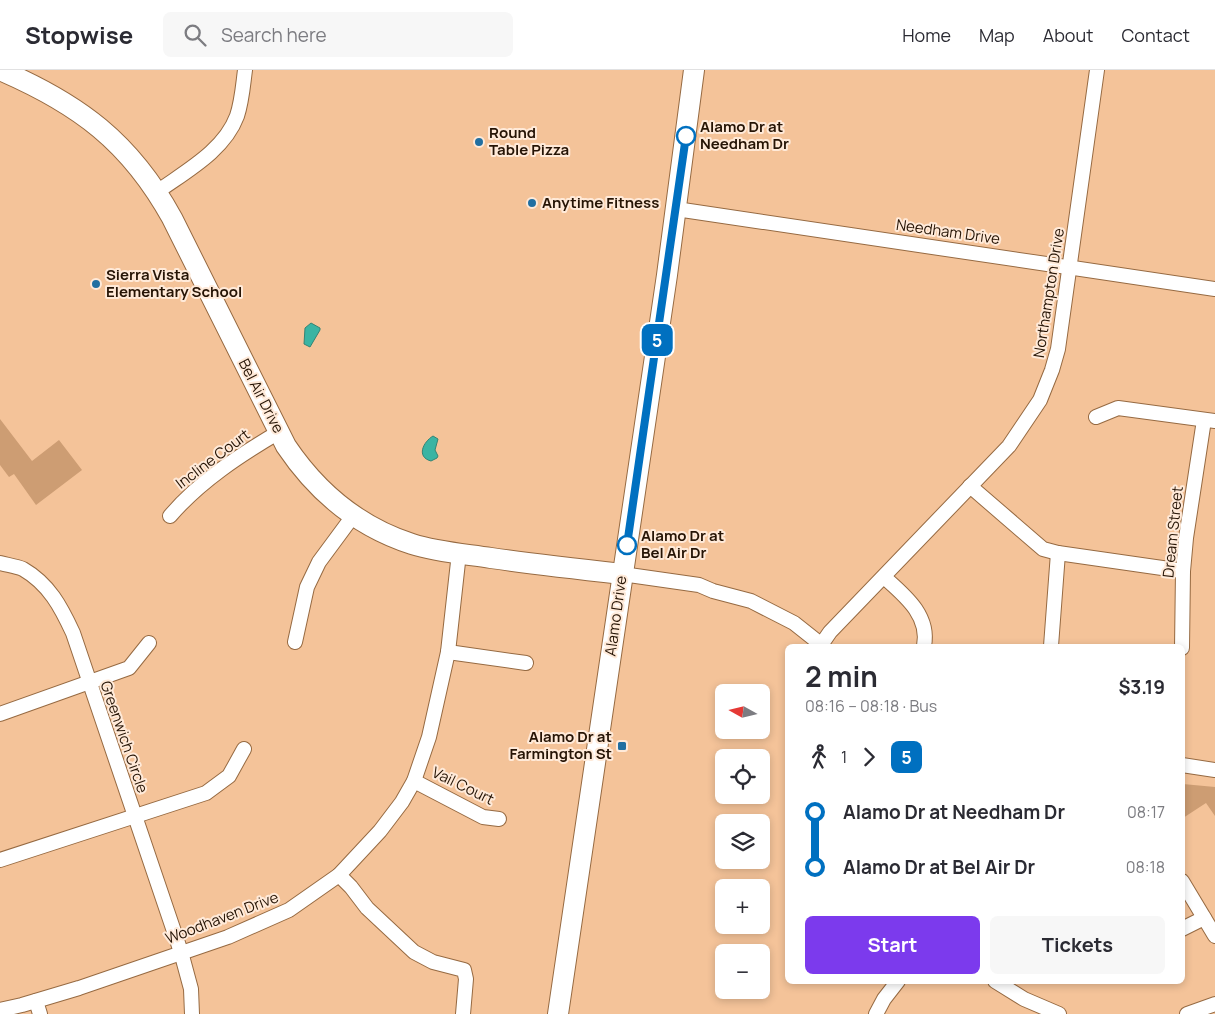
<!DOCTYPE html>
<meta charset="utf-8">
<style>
body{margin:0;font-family:Manrope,sans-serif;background:#f7f7f7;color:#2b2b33;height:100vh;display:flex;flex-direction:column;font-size:19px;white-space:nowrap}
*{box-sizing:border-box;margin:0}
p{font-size:16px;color:#7c7c81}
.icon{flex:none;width:28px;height:28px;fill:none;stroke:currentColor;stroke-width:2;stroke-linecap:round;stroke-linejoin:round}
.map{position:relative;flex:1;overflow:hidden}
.drawer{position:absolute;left:785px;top:574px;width:400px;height:340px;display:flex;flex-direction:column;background:#fff;border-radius:8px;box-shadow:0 2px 8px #0003}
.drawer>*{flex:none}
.badge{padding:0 10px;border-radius:8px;font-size:18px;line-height:32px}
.needle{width:32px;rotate:278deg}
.buttons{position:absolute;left:715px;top:614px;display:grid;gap:10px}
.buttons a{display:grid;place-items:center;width:55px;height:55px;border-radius:8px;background:#fff;box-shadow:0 2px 8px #0003;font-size:25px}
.map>.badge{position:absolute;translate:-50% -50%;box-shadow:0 0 0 2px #fff}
.legs{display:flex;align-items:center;gap:8px;height:55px;padding:0 20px;font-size:16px}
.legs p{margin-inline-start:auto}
.headline{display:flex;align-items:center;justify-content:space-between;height:85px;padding:0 20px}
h1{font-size:28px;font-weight:700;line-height:38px}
.action{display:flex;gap:10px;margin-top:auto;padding:10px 20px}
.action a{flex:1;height:58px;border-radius:8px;background:#7c3aed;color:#fff;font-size:20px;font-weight:700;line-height:58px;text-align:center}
.action a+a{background:#f7f7f7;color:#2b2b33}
ul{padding:0 20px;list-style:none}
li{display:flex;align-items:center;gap:18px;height:55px;font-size:19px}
li i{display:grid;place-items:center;width:8px;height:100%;margin:0 6px;background:currentColor}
li i::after{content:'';width:12px;height:12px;margin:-6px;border:4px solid;border-radius:50%;background:#fff}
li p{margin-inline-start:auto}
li:first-child i{background:linear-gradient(#0000 50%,currentColor 0)}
li:last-child i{background:linear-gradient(currentColor 50%,#0000 0)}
header{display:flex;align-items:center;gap:30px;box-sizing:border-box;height:70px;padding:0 25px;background:#fff;border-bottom:1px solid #e1e1e2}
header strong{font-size:24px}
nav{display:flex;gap:28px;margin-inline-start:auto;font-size:18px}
.search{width:350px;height:45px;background:#f7f7f7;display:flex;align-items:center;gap:12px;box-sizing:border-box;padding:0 18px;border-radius:8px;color:#7c7c81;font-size:19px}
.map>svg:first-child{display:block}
.green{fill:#cd9d73}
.water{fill:#3ab4a3;stroke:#348474}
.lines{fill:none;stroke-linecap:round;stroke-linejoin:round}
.street-casing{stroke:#966a42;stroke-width:16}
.secondary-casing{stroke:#966a42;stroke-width:22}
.street{stroke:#fff;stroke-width:14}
.secondary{stroke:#fff;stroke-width:20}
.line-1-casing{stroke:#fff;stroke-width:11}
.line-1{stroke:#0070c0;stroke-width:8}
.stop-1-dot{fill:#fff;stroke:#0070c0;stroke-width:2.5}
.poi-dot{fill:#216fa1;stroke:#ffead9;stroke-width:2}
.labels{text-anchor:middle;stroke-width:4;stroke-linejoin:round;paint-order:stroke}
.stop-label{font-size:15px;font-weight:bold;fill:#261405;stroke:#ffead9;text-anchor:start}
.poi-label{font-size:15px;font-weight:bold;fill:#261405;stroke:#ffead9;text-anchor:start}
.street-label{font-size:15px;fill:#261405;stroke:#ffead9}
</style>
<header>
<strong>Stopwise</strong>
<div class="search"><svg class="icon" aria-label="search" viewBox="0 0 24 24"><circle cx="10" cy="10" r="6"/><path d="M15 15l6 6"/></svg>Search here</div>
<nav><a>Home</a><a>Map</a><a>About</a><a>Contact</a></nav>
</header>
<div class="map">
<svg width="1215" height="944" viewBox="0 0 1215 944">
<rect width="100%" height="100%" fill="#f4c399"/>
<g class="green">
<polygon points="0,349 32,391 59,370 82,400 36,435 14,404 9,407 0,395"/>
<polygon points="1183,714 1215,717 1215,746 1206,733 1183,748"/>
</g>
<g class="water">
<polygon points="311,253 320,258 320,260 310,277 304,274 305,258"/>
<path d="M433,366L438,369L435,380L438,386L437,388L431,391C416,387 423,372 433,366Z"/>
</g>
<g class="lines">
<defs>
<g id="street">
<path d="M157,122C186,101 224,81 237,46C242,31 243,15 245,0"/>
<polyline points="676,139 1215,219"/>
<polyline points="1096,347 1118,338 1215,351"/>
<polyline points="970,416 1043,479 1058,483 1183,501"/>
<path d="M170,446C200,411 240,385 279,362"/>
<path d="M0,493C7,495 16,496 23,499C49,514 61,537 73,563L181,882L191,919L192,944"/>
<polyline points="622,504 699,515 713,521 751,531 794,553 823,576"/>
<path d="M884,507C904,525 930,545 924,576"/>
<polyline points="295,572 307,517 319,492 353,446"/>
<polyline points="821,575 830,562 1009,376 1040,330 1052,300 1058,279 1097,0"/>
<polyline points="1051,576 1058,483"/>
<polyline points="1182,578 1183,501 1186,468 1204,350"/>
<polyline points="448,582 526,593"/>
<polyline points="0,644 129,598 149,573"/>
<polyline points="1182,695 1215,700"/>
<polyline points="414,711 483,747 499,749"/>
<polyline points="0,790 206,723 229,706 244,679"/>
<polyline points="339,805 351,817 367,838 414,882 433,892 464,900 466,909 463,944"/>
<polyline points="1182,811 1215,866"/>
<polyline points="1182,859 1204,848"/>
<polyline points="995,911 1024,929 1059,944"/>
<polyline points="36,931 40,944"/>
<polyline points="0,940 22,935 79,918 228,867 289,840 339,805 380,761 402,732 414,711 429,667 448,582 459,483"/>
<polyline points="876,944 884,929 898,911"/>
<polyline points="1187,944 1215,934"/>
</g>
<g id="secondary">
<path d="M0,0C79,34 130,72 172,148L286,376C317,422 359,457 412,474C437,482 465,484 491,488C534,494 578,499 622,504"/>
<polyline points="558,944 667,205 694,0"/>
</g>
</defs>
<use href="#street" class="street-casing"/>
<use href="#secondary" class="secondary-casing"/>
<use href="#street" class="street"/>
<use href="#secondary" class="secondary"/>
</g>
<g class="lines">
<defs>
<polyline id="line-1" points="627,475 686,66"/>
</defs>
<use href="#line-1" class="line-1-casing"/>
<use href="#line-1" class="line-1"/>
</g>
<g class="stop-1-dot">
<circle cx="686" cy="66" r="9"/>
<circle cx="627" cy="475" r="9"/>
</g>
<g class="poi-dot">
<circle cx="479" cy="72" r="5"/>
<circle cx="532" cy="133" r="5"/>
<circle cx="96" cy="214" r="5"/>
<rect x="617" y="671" width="10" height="10" rx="2.5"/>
</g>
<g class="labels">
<g class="stop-label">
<text x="700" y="62">Alamo Dr at<tspan x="700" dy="17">Needham Dr</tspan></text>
<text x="641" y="471">Alamo Dr at<tspan x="641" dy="17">Bel Air Dr</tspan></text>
</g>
<g class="poi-label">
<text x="489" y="68">Round<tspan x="489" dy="17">Table Pizza</tspan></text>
<text x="542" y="138">Anytime Fitness</text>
<text x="106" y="210">Sierra Vista<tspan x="106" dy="17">Elementary School</tspan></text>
<text x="612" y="672" text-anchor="end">Alamo Dr at<tspan x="612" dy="17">Farmington St</tspan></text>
</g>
<g class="street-label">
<text transform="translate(948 162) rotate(8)" y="5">Needham Drive</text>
<text transform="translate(1049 223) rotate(-81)" y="5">Northampton Drive</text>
<text transform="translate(261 326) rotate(63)" y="5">Bel Air Drive</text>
<text transform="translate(213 389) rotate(-37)" y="5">Incline Court</text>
<text transform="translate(1173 462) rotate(-84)" y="5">Dream Street</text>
<text transform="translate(616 546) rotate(-82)" y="5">Alamo Drive</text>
<text transform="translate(124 667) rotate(71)" y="5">Greenwich Circle</text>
<text transform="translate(463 716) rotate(26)" y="5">Vail Court</text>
<text transform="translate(222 848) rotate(-21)" y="5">Woodhaven Drive</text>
</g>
</g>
</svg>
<div class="buttons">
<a><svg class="needle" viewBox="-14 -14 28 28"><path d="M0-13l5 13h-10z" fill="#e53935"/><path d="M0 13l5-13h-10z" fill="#7c7c81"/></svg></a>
<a><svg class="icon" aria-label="locate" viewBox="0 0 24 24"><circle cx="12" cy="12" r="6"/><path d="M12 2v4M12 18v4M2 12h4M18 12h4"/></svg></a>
<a><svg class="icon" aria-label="layers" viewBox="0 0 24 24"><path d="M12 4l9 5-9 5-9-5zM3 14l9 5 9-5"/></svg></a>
<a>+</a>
<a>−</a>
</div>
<b class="badge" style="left:657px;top:270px;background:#0070c0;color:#fff">5</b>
<section class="drawer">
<div class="headline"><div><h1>2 min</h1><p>08:16 – 08:18 · Bus</p></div><b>$3.19</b></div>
<div class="legs"><svg class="icon" aria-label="walk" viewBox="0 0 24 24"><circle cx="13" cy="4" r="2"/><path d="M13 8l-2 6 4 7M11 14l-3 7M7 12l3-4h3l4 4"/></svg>1<svg class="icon" aria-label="forward" viewBox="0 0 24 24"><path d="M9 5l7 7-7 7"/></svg><b class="badge" style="background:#0070c0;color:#fff">5</b></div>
<ul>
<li><i style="color:#0070c0"></i><b>Alamo Dr at Needham Dr</b><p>08:17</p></li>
<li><i style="color:#0070c0"></i><b>Alamo Dr at Bel Air Dr</b><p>08:18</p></li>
</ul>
<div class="action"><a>Start</a><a>Tickets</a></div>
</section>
</div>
